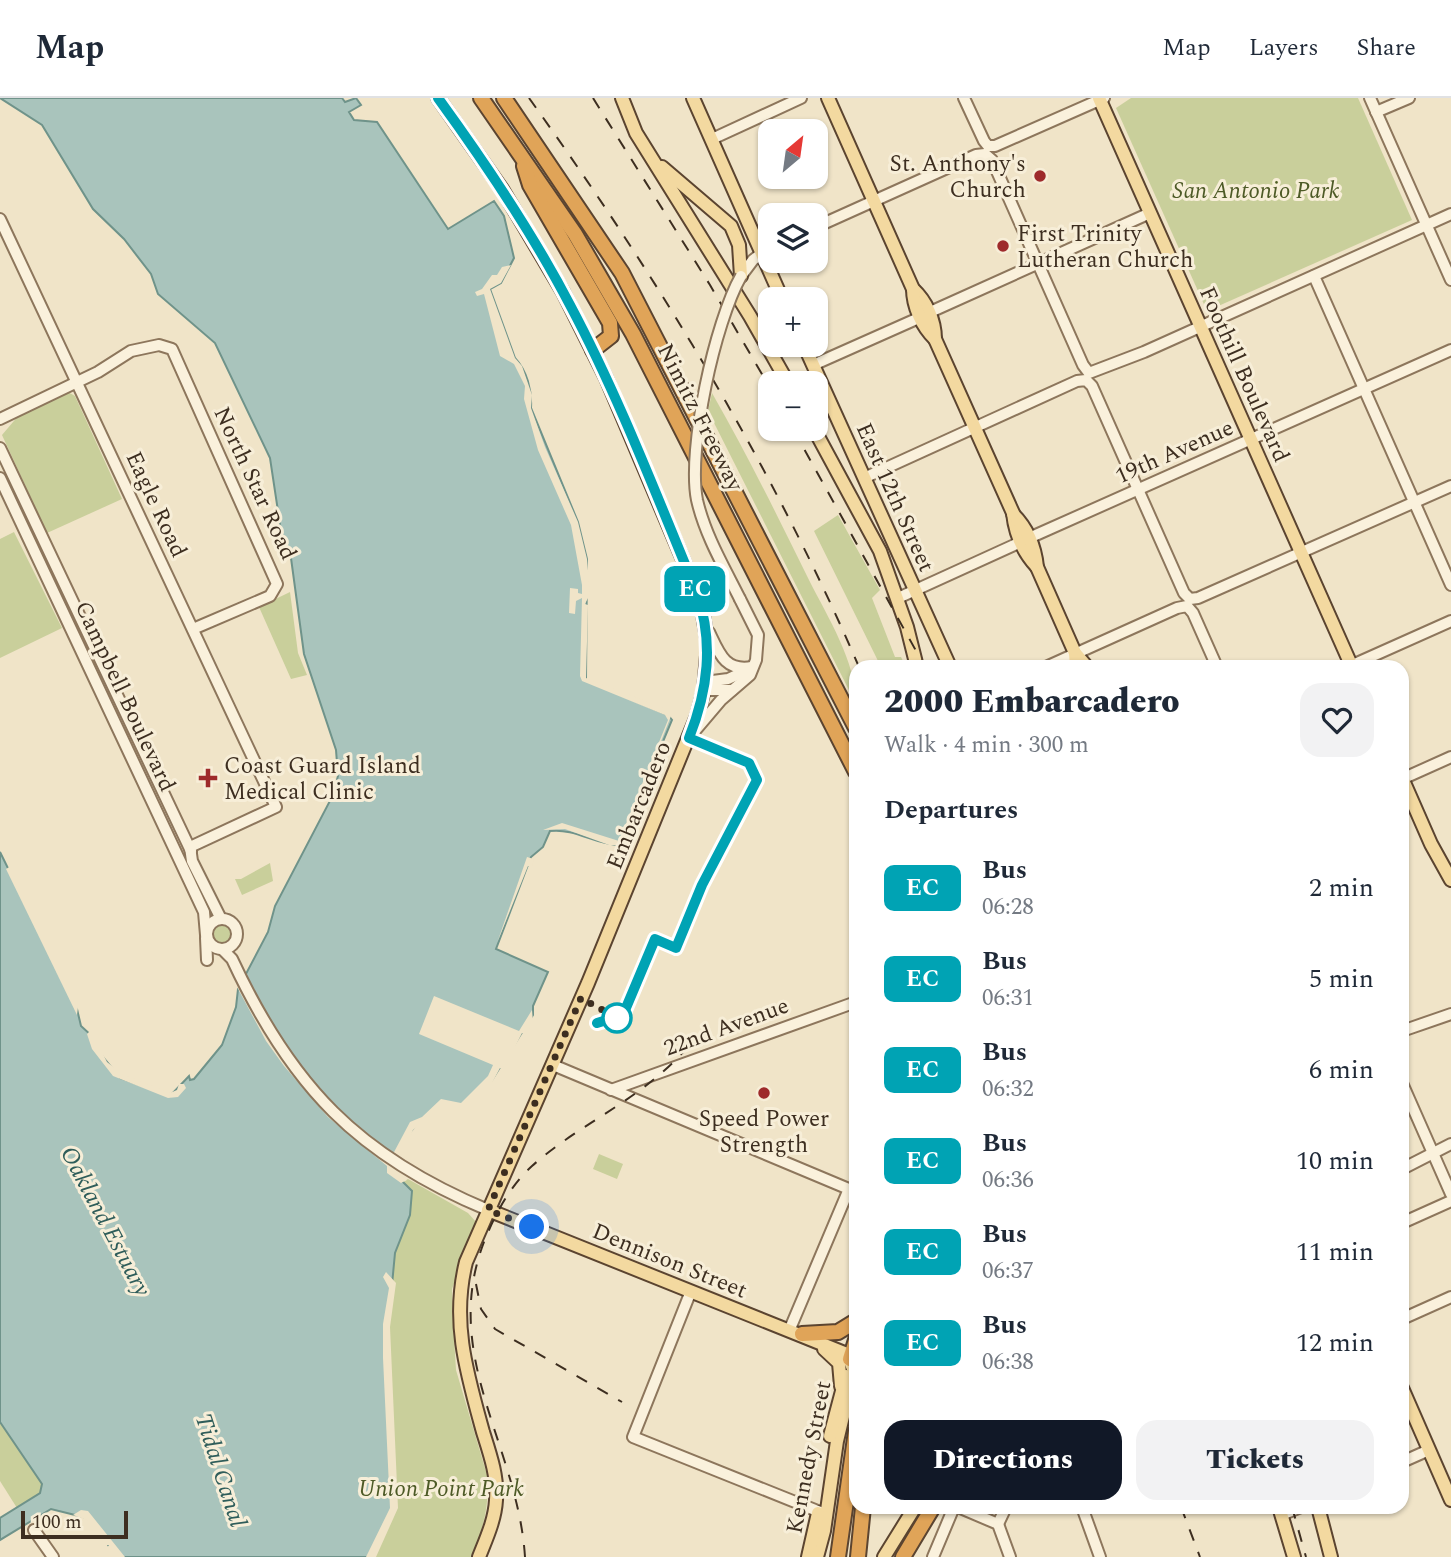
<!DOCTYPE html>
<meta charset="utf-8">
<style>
body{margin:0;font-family:Spectral,serif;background:#f2f2f3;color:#1f2937;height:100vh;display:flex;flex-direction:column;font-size:26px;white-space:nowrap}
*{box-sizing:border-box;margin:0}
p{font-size:23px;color:#747a83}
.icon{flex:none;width:38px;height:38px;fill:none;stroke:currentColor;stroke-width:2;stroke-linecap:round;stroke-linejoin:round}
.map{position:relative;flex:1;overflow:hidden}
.side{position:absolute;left:849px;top:562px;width:560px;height:854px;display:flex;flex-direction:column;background:#fff;border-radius:21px;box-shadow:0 2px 5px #0004}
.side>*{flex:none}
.badge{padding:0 14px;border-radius:10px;font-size:24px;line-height:46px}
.needle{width:46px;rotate:29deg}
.controls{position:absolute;left:758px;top:21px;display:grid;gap:14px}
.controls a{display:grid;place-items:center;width:70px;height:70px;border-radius:14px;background:#fff;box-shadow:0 2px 5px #0004;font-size:35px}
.scale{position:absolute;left:21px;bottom:18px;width:107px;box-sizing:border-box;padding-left:7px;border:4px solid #3d2e20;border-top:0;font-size:19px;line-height:24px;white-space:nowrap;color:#3d2e20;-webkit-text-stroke:5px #f7eed8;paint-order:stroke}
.you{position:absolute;width:35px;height:35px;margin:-18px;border:5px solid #fff;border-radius:50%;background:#1a73e8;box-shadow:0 0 0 10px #1a73e833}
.map>.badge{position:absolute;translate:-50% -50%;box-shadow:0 0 0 4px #fff}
h2{padding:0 35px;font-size:26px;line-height:63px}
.round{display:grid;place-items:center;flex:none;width:74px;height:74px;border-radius:21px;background:#f2f2f3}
.overview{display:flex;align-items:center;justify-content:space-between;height:119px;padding:0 35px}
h1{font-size:33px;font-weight:800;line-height:52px}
.primary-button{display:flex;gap:14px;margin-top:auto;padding:14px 35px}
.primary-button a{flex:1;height:80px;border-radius:21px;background:#111827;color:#fff;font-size:28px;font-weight:800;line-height:80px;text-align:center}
.primary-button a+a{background:#f2f2f3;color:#1f2937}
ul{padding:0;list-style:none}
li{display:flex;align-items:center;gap:21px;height:91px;padding:0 35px}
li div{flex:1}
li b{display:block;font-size:26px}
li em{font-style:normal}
li .badge{min-width:77px;font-weight:700;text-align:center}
header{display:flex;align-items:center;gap:42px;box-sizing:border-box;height:98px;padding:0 35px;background:#fff;border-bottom:2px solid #e0e1e3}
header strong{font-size:33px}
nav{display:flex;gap:38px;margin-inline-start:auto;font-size:24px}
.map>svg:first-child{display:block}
.green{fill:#c9cf9b}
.water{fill:#a9c4bc;stroke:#6f938a;stroke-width:2}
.pier{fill:#f0e4c8}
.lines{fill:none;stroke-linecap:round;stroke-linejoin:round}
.minor-casing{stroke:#8d765c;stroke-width:14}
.major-casing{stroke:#5b4430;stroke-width:16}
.highway-casing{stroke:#5b4430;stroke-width:18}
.minor{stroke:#faf1dc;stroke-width:10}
.major{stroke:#f3d9a0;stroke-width:12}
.highway{stroke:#e0a458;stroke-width:14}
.rail{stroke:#3d2e20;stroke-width:2;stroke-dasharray:12 12;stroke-linecap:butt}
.minor-bridge-casing{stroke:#8d765c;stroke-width:14;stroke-linecap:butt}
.minor-bridge{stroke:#faf1dc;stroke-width:10}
.line-casing{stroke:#fff;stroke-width:16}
.line{stroke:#00a3b4;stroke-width:10}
.walk{stroke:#3d2e20;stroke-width:7;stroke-dasharray:0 12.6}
.poi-dot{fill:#9e2a2b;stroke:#f7eed8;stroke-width:2.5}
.stop-dot{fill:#fff;stroke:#00a3b4;stroke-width:3.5}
.labels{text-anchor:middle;stroke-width:6;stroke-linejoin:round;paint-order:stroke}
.poi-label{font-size:23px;fill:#3d2e20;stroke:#f7eed8;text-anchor:start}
.park-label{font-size:23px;font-style:italic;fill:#4d5a26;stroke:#f7eed8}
.street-label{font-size:23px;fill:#3d2e20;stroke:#f7eed8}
.water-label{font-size:24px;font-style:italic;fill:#2f5d5a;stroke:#f7eed8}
</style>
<header>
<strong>Map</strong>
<nav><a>Map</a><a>Layers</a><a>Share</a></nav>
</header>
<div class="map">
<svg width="1451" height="1459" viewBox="0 0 1451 1459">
<rect width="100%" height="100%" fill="#f0e4c8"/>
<g class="green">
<polygon points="1131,0 1358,0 1412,122 1207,213 1116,10"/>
<polygon points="68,294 75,298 122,401 47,435 2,337 19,317"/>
<path d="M712,295C747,356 778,419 809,482C828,520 856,563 856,606L708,313Z"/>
<polygon points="838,417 880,492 872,500 895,559 901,559 906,569 881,569 814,433"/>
<polygon points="14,434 62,530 0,560 0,441"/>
<polygon points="290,494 298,555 307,577 291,581 259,509"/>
<polygon points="270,765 273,783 242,797 235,781 241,781"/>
<circle cx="220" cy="835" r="11"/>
<polygon points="599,1056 623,1066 617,1081 593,1071"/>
<path d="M408,1081L468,1115L476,1124L452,1191L453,1223L456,1272L487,1377C490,1407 483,1431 472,1459H372L379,1097Z"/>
<polygon points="0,1324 42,1386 40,1395 17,1410 0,1383"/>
</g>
<path class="water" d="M0,0H342L345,4L356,0L361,7L349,14L354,22L377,24L448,131L494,103L504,118L514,160L501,185L490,191L515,260C527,273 532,292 531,310L578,424L587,461L586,582L668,617L672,622L620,747C595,747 576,730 550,733L543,749L531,759L496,851L548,874L533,908V917L492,982L462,1009L445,1005C415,1026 396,1039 398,1079L412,1093L410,1117L395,1155L388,1229L394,1410L372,1459H116L91,1421L51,1411L0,1442V1420L40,1395L42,1386L0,1324V754L77,911L81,928L92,938L98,953L120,980L170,998L189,978L190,982L194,981L222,947L236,909L238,891L268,834L275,808L332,699L338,678L336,652L304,556L291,460L281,433L270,360L215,245L158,196L151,176L124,141L93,111L42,27Z"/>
<g class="pier">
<polygon points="511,167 501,185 490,191 515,260 522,268 532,297 531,310 545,349 578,424 587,461 590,496 585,506 588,507 586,580 663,610 671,618 620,747 609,747 565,731 543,732 562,725 619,743 668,622 665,617 582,583 580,578 582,500 576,503 575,516 569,515 570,490 578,491 578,495 582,496 582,487 571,427 538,352 524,301 525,288 514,266 500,258 484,196 477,198 475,194 482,191 492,177 497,177 502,169"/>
<polygon points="527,759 534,761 532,768 528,768 497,845"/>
<polygon points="11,768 75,899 78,909 77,917 6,771"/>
<polygon points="243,873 274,931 300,968 340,1014 393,1056 410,1024 422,1019 441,1001 461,1005 488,978 493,967 419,936 434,898 519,933 532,912 533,924 526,936 522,935 504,971 500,970 492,985 465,1012 446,1008 413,1032 400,1061 402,1078 407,1082 401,1085 387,1075 387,1068 328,1019 284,968 266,943 236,887"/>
<polygon points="91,932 107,964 122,976 170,995 177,992 179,986 184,986 186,990 178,999 168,1000 113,978 92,951 87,936"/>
<polygon points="386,1174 396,1185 390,1229 398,1410 376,1459 366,1459 390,1410 383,1260 383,1226 389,1190 383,1179"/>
<polygon points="81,1412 88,1413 125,1459 112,1459 107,1450 109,1447 105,1447 87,1422 73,1417"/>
</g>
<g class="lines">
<defs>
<g id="minor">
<polyline points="964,0 984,43 988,48 995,48 1104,0"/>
<polyline points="1370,0 1451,182"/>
<polyline points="1376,14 1409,0"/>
<polyline points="712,41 801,0"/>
<polyline points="0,121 276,709 190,749 192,763 221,821"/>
<polyline points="816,129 976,57 985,56 992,62 1083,267 1089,275 1144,254 1451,116"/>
<polyline points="741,178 753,162 770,149"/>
<polyline points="1314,178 1451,487"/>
<polyline points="928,215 1150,115"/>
<polyline points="813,267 921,219"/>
<polyline points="0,321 98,274 131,253 159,247 172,251 277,486 270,498 193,531"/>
<polyline points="0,350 191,753"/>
<polyline points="0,380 204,814 206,837"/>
<polyline points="864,380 1077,283 1086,282 1092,288 1184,495 1190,501 1198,500 1451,388"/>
<polyline points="1029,440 1451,252"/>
<polyline points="898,500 1021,444"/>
<path d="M709,534C719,555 725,574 752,569"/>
<polyline points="1046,569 1177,510 1187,508 1193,515 1217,569"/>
<polyline points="1348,569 1451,523"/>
<polyline points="705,584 728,581 750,571"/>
<polyline points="704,592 732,592"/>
<polyline points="693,635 721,602 750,577 756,562 758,537 740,501"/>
<polyline points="1402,681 1451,659"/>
<circle cx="222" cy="836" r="15"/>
<polyline points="206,840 207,862"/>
<path d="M222,851L232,861C291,988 358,1058 488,1112"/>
<polyline points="1402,933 1451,916"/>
<polyline points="553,967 856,1094"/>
<polyline points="1402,985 1451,1096"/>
<polyline points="611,992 856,904"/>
<polyline points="1402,1071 1451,1046"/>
<polyline points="1402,1125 1451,1103"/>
<polyline points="691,1193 633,1339 825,1416"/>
<polyline points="1402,1221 1451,1199"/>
<polyline points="789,1233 849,1091"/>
<polyline points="1402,1364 1429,1352"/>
<polyline points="958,1409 998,1426 1010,1459"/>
<polyline points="1082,1409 1100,1459"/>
<polyline points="1281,1417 1301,1409"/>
<polyline points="998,1426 1006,1409"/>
<polyline points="34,1432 53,1459"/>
<polyline points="933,1459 954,1409"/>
</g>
<g id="major">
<path d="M438,0L502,91L563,194L606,280L687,471L702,511L708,546L704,592L697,618L588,885L466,1164C451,1224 467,1276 483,1334C490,1356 498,1379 496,1402C495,1422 486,1441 479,1459"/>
<polyline points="622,0 636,35 750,218 788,285"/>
<polyline points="693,0 782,201"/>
<path d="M828,0L913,191C926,203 935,222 935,241L1013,415C1015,435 1023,454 1037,469"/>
<polyline points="1099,0 1352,569"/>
<polyline points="662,69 731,128 739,147 741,178"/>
<path d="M913,191C913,208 922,229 935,241"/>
<polyline points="804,247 950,569"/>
<polyline points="814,331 880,453 907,529 917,569"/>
<path d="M1013,416C1027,430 1035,449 1037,469L1075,555L1076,569"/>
<polyline points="1075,555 1087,569"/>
<polyline points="1402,680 1431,746 1451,782"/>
<polyline points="488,1112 847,1256 854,1273 837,1343 824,1433 817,1459"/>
<polyline points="824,1251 839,1265 841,1288"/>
<polyline points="1402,1290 1451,1402"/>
<polyline points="830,1338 846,1278"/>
<polyline points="1279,1409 1294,1459"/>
<polyline points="1318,1409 1331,1459"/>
<polyline points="808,1459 818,1415"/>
<polyline points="884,1459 915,1409"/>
</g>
<g id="highway">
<polyline points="481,0 575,136 633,236 856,674"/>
<polyline points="504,0 622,175 856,630"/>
<polyline points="524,68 530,87 610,225 611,238 593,252"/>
<polyline points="802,1236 838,1234 856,1223"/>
<polyline points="850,1261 856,1242"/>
<polyline points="838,1459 856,1333"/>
<polyline points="858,1459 863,1409"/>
<polyline points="903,1459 933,1409"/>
</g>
</defs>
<use href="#minor" class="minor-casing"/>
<use href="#major" class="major-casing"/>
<use href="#highway" class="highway-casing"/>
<use href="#minor" class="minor"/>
<use href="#major" class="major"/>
<use href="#highway" class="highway"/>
<g class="rail">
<path d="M529,0C657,178 772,367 859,569"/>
<polyline points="593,0 710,187 770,290"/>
<polyline points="793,331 925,569"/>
<polyline points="476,1186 481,1211 495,1231 622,1304"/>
<polyline points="1181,1409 1200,1459"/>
<polyline points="1292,1409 1306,1459"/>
<path d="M525,1459C518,1348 440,1258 484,1144C495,1116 510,1088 532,1068C580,1025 639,1003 684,953"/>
</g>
<defs>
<path id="minor-bridge" d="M740,501C724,469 705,437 697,402C687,351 715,224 741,178"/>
</defs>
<use href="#minor-bridge" class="minor-bridge-casing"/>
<use href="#minor-bridge" class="minor-bridge"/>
</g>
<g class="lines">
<defs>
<path id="line" d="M438,0C486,66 532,134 570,207C619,299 657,399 697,495C714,545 708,592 689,640L749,665L757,682L702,787L676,850L655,841L623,917L597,925"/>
</defs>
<use href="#line" class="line-casing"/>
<use href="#line" class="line"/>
<polyline class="walk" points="532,1129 488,1112 581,900 617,920"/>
</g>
<g class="poi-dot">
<circle cx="1040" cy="78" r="7"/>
<circle cx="1003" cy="148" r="7"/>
<path d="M204.5 669.5h7v7h7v7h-7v7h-7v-7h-7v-7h7z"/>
<circle cx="764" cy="995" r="7"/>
</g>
<circle class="stop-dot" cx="617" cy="920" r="14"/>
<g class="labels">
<g class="poi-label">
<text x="1026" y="73" text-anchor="end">St. Anthony's<tspan x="1026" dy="26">Church</tspan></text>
<text x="1017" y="143">First Trinity<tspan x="1017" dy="26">Lutheran Church</tspan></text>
<text x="224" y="675">Coast Guard Island<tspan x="224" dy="26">Medical Clinic</tspan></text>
<text x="764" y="1028" text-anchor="middle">Speed Power<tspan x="764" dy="26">Strength</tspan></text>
</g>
<g class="park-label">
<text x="1256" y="100">San Antonio Park</text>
<text x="441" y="1398">Union Point Park</text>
</g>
<g class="street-label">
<text transform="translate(1245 276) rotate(66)" y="8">Foothill Boulevard</text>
<text transform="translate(701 319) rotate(63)" y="8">Nimitz Freeway</text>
<text transform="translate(1174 353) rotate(-24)" y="8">19th Avenue</text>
<text transform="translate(256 385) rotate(65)" y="8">North Star Road</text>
<text transform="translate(896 399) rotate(66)" y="8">East 12th Street</text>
<text transform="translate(157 406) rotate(65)" y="8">Eagle Road</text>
<text transform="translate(126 598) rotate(65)" y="8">Campbell Boulevard</text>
<text transform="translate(638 707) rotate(-68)" y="8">Embarcadero</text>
<text transform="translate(726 928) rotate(-20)" y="8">22nd Avenue</text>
<text transform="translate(670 1162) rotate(22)" y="8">Dennison Street</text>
<text transform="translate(808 1359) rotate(-79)" y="8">Kennedy Street</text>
</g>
<g class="water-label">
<text transform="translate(106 1123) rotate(62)" y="8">Oakland Estuary</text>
<text transform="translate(221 1372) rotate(72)" y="8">Tidal Canal</text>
</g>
</g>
</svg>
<div class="controls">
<a><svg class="needle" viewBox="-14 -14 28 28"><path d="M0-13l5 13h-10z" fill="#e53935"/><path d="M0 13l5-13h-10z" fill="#747a83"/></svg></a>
<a><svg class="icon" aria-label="layers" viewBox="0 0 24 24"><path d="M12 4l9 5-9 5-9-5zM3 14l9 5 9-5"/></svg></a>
<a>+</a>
<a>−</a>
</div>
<div class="scale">100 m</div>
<div class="you" style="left:532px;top:1129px"></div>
<b class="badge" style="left:695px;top:491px;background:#00a3b4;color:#fff">EC</b>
<section class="side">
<div class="overview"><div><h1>2000 Embarcadero</h1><p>Walk · 4 min · 300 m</p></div><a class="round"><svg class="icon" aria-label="heart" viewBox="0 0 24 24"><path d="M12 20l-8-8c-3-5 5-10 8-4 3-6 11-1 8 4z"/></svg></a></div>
<h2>Departures</h2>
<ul>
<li><span class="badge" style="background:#00a3b4;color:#fff">EC</span><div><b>Bus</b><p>06:28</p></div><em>2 min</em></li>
<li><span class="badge" style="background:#00a3b4;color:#fff">EC</span><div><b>Bus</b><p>06:31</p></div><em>5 min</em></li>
<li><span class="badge" style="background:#00a3b4;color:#fff">EC</span><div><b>Bus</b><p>06:32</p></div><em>6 min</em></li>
<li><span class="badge" style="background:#00a3b4;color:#fff">EC</span><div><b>Bus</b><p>06:36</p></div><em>10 min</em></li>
<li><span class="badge" style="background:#00a3b4;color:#fff">EC</span><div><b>Bus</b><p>06:37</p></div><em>11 min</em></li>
<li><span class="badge" style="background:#00a3b4;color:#fff">EC</span><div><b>Bus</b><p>06:38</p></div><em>12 min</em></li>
</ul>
<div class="primary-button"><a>Directions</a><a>Tickets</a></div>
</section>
</div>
